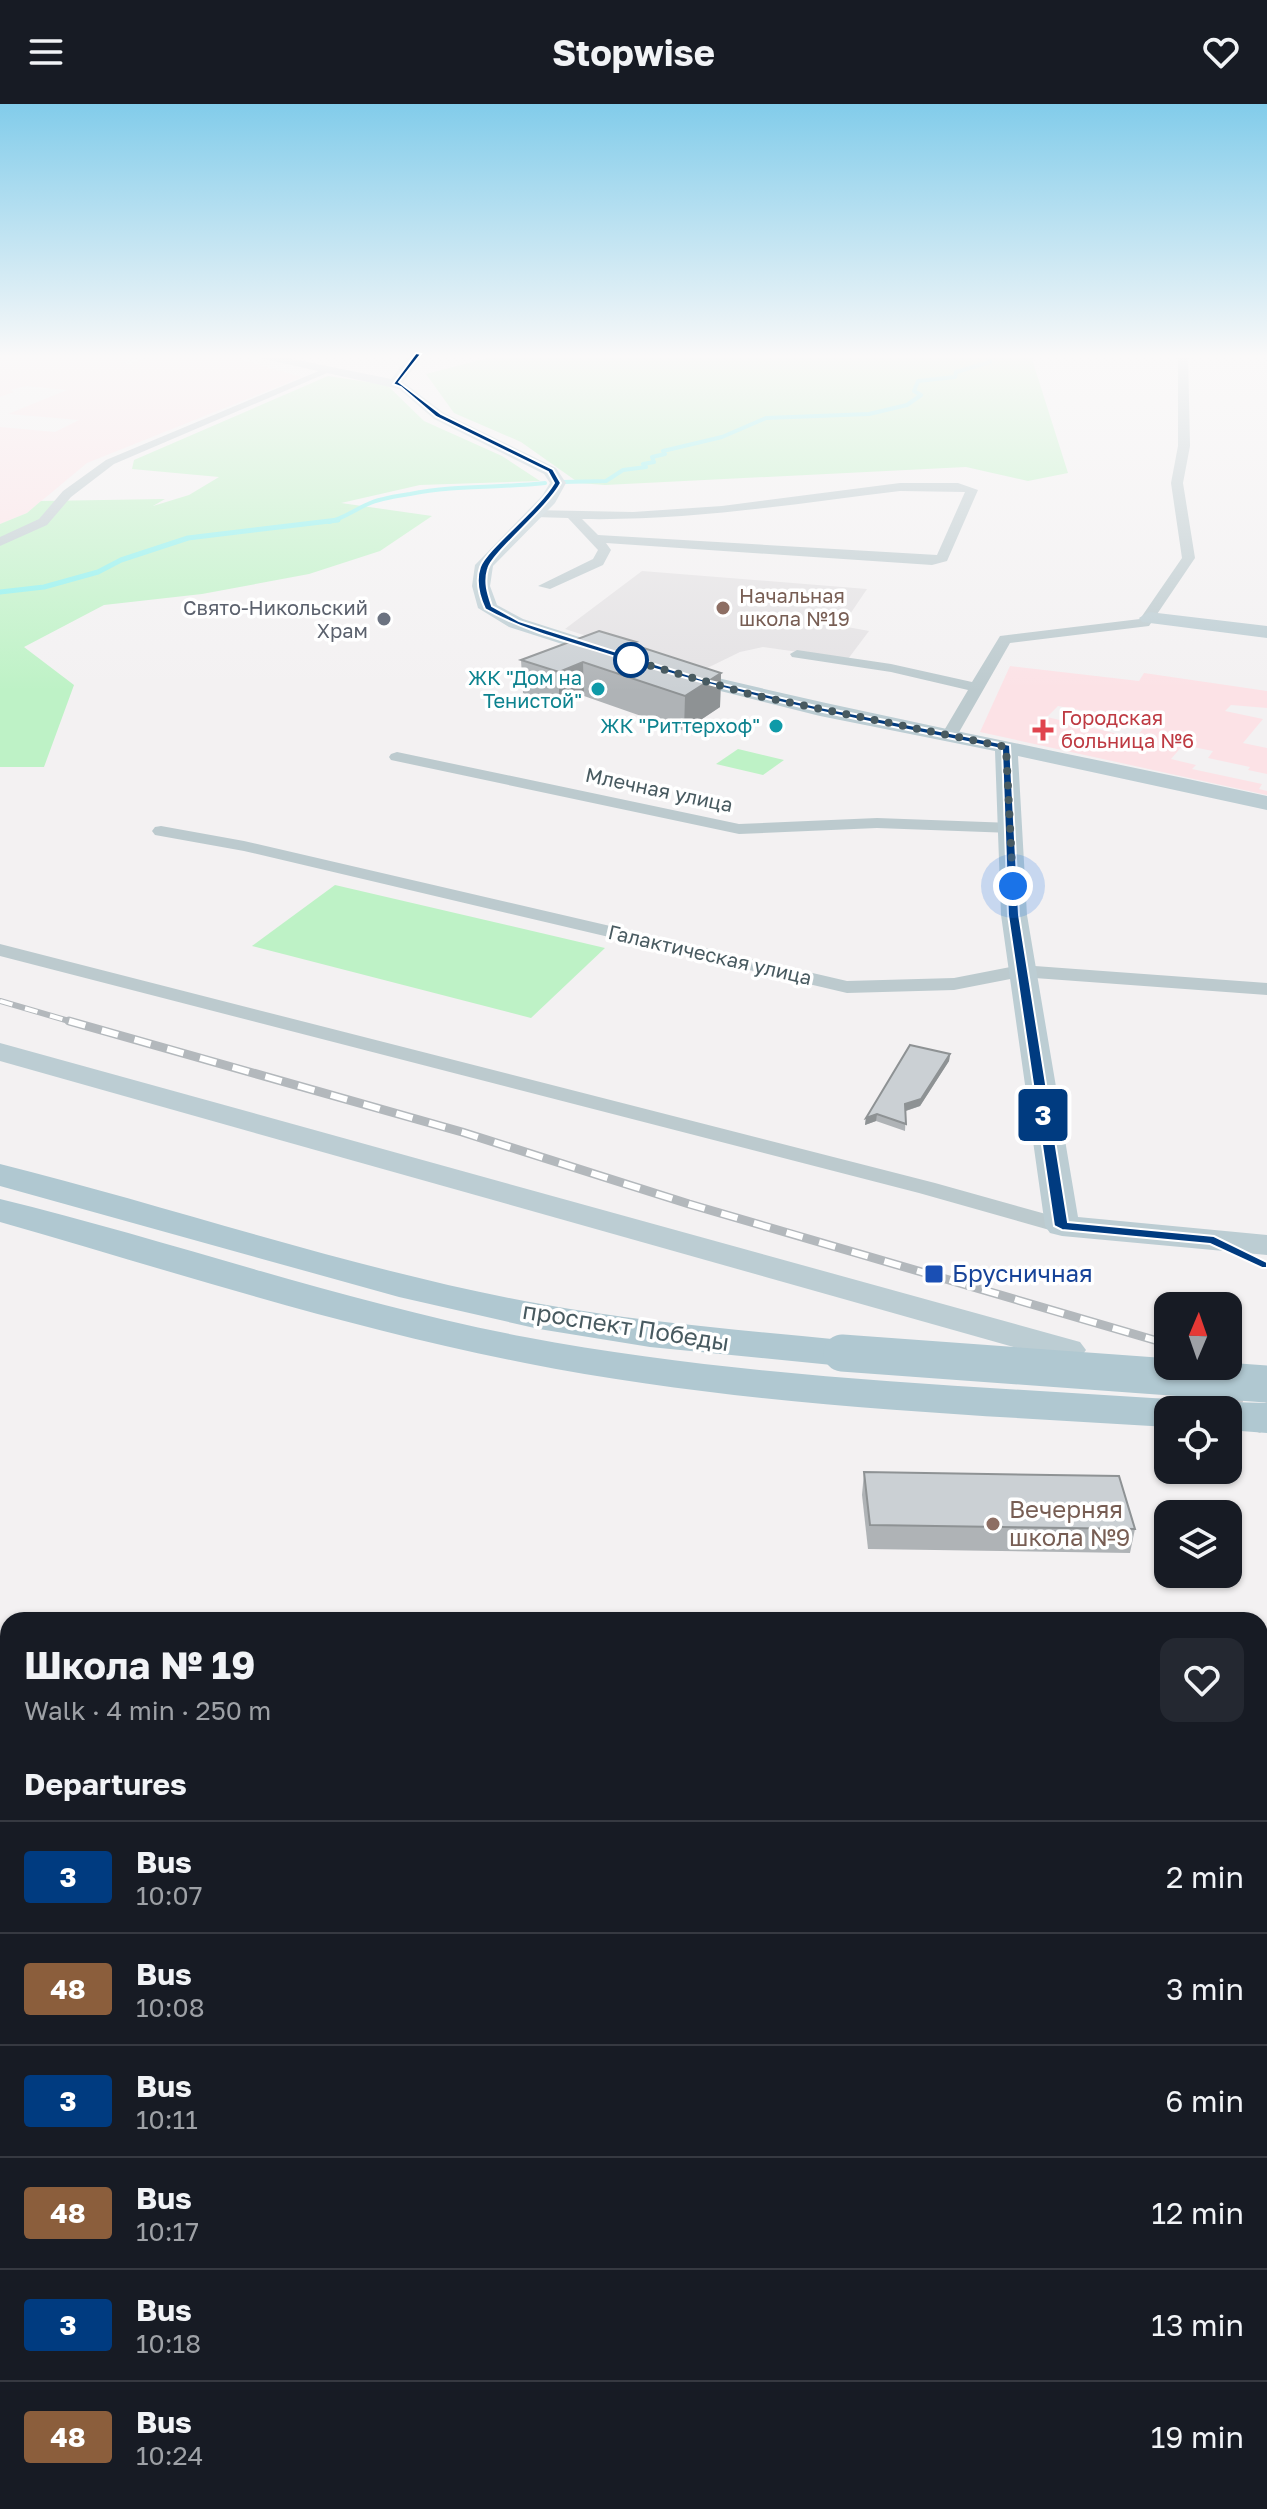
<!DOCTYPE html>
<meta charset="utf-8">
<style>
body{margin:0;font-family:"Golos Text",sans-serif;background:#242831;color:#f1f3f6;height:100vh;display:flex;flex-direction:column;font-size:30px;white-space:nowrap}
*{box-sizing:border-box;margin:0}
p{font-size:26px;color:#9ea1a6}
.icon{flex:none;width:44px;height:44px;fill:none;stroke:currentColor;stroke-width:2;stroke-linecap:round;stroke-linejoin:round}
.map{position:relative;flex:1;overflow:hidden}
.details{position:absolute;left:0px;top:1508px;width:1268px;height:898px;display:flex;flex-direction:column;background:#171b24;border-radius:24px 24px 0 0;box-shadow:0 2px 6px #0004}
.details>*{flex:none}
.badge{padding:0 16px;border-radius:6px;font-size:28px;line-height:52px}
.needle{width:52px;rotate:2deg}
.tools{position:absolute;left:1154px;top:1188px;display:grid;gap:16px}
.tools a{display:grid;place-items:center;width:88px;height:88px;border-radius:16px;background:#171b24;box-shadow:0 2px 6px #0004;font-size:40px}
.you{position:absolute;width:40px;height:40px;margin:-20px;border:6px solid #fff;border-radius:50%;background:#1a73e8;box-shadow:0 0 0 12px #1a73e833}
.map>.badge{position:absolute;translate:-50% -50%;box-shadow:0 0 0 4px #fff}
h2{padding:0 24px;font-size:30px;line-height:72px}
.round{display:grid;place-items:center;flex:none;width:84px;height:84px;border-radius:16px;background:#242831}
.headline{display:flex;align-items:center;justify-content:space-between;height:136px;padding:0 24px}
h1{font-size:38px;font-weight:700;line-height:60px}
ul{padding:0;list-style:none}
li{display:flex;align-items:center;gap:24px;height:112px;padding:0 24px;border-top:2px solid #363941}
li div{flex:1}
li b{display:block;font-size:30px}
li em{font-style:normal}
li .badge{min-width:88px;font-weight:700;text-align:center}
header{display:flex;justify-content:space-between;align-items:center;height:104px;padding:0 24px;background:#171b24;font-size:36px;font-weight:700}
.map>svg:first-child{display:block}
.education{fill:#e4e2e4}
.medical{fill:#fce2e6;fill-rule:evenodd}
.green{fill:#bef2c6}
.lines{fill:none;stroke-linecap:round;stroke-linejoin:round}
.stream-far1{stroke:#8af1ed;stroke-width:4}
.stream{stroke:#8af1ed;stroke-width:5}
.secondary-tunnel-far1{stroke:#c8cbce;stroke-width:33;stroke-dasharray:33 17;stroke-linecap:butt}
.secondary-tunnel{stroke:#c8cbce;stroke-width:44;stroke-dasharray:44 22;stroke-linecap:butt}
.street{fill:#bccace;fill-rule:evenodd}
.secondary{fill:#bccdd3;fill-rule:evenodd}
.primary{fill:#b0c8d1;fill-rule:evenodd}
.rail-far1-casing{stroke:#b3b8bc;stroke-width:6}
.rail-casing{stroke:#b3b8bc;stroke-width:9}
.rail-far1{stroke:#fff;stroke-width:4;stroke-dasharray:13;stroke-linecap:butt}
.rail{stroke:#fff;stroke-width:6;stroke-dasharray:17;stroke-linecap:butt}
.primary-bridge{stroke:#b0c8d1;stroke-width:37}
.wall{fill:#afb3b6}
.shaded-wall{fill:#8e9294}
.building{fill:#cbd0d4;stroke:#8e9294;stroke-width:2}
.line{fill:#003b80;stroke:#fff;stroke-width:2}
.walk{stroke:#485a60;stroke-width:8;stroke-dasharray:0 14.4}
.education-dot{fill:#8d6e63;stroke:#fff;stroke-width:3}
.worship-dot{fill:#6b7280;stroke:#fff;stroke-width:3}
.stop-dot{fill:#fff;stroke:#003b80;stroke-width:4}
.culture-dot{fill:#0f9aa8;stroke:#fff;stroke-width:3}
.health-dot{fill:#e0444e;stroke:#fff;stroke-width:3}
.transit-dot{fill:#1a4fb4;stroke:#fff;stroke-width:3}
.labels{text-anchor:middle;stroke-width:7;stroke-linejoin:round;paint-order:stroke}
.far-education-label{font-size:20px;fill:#785e54;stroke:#fff;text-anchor:start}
.far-worship-label{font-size:20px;fill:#5b616d;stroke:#fff;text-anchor:end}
.far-culture-label{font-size:20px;fill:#0d838f;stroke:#fff;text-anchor:end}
.far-health-label{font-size:20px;fill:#be3a42;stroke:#fff;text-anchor:start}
.far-street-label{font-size:20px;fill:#485a60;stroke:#fff}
.transit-label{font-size:24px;fill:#164399;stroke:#fff;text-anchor:start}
.street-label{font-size:24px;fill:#485a60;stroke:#fff}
.education-label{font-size:24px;fill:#785e54;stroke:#fff;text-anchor:start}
</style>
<header><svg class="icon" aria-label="menu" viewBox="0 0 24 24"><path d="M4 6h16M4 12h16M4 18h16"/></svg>Stopwise<svg class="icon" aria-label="heart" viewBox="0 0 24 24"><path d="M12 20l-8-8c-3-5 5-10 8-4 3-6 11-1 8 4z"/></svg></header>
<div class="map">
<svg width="1267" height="2405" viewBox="0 0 1267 2405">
<rect width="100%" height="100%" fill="#f3f1f2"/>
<polygon class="education" points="642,467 867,485 842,522 869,527 848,555 763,543 740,548 699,568 565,525"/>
<g class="medical">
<polygon points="0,250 145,250 122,258 129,260 157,250 220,250 302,273 87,359 27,409 0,420 0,323 55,328 79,316 8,310 67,286 26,282 10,286 14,288 0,293"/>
<path d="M1010,562L1139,577L1144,569L1267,587V604L1231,601L1225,607L1263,615L1243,639L1267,644V670L1248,666L1250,663L1208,654L1213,647L1183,641L1171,655L1196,661L1192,665L1262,680L1259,685L1267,687V691L980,628ZM1058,602L1116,613L1119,610L1151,616L1135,634L1047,613Z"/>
</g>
<g class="green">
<polygon points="503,250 1076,250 1031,252 1068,369 1028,377 966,363 605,381 579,379 521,338 454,309 426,270"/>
<polygon points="328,272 387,281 424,317 502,352 540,377 420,381 341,399 432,412 380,447 309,470 202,490 104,501 24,543 74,581 44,663 0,663 0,420 27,409 41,397 165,395 153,402 189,391 219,373 132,365 134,356"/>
<polygon points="738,645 784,656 763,671 716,660"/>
<polygon points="335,781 605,844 531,914 252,842"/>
</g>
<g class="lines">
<g class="stream-far1">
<polyline points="563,378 606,377 623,366 646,363 643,360 654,358 652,353 665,350 663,347 722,333 766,314 869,310 907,301 921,291 914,287 918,277 955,273 956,268 990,258 987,251 990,250"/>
<path d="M329,418C344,414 354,406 368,400C380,394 397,392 410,390C455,381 500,384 545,379"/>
</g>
<polyline class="stream" points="0,488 44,483 98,468 121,456 188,434 338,416"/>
<polyline class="secondary-tunnel-far1" points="1183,1282 1207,1289"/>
<polyline class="secondary-tunnel" points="1200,1287 1267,1308"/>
<g class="street">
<polygon points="1178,250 1188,250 1190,342 1183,379 1195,454 1149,522 1010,539 958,630 950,635 942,630 968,586 891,568 792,553 790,550 797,546 891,560 972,578 1000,532 1140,515 1182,454 1171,379 1178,342"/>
<polygon points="326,264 334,266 114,360 71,393 47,421 0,442 0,433 39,415 63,387 106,356"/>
<path d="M900,379H958L978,386L947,457L932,461L606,439L611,446L603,461L550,485L538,482L593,455L598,446L568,414L535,413L529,409L531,406L633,408L722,402ZM900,387L965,388L937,451L598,431L582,415C689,417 794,400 900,387Z"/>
<polygon points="397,648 739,720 877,714 1012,719 1021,724 1012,729 877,724 739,730 391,656 389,653 391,650"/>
<polygon points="161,722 244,737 847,877 954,874 1021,861 1267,879 1267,891 1021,873 954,886 847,889 244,747 155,731 152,727 155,723"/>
<polygon points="0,840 935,1079 1071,1117 1074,1122 1071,1127 1053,1127 919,1089 0,852"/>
</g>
<g class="secondary">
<polygon points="242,250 268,250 391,275 411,250 424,250 403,278 444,309 556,364 566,379 555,399 493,462 490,482 497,501 523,515 623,547 626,551 623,555 609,555 509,523 478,504 472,482 475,461 542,392 550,379 544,370 434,315 399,285"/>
<polygon points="1149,508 1267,522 1267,534 1142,518 1139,514"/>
<path d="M676,564C872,612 1070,649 1267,692V706L1018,652L1027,811L1078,1113L1267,1131V1151L1062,1132L1050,1129L1045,1122L1001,811L995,647L820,612L669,574L666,570Z"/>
<polygon points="0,939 1080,1238 1086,1246 1080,1254 1067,1258 0,957"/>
</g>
<g class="primary">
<path d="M0,1060C180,1105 358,1167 541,1200C640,1218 741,1226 842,1236L857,1240L863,1249L857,1258L842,1262L650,1243L539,1225L399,1193L0,1082Z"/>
<path d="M0,1095C176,1138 347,1199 525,1233C737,1273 953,1281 1168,1295L1183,1299L1188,1306H1168V1323C953,1310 737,1301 525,1259C347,1224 174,1168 0,1118Z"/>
<polygon points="1228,1298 1267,1299 1267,1329 1228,1326 1228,1306 1210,1306 1213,1302"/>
</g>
<defs>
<polyline id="rail-far1" points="0,897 76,919"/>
<polyline id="rail" points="69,917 462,1028 689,1100 1168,1240"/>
</defs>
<use href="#rail-far1" class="rail-far1-casing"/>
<use href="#rail" class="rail-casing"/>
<use href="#rail-far1" class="rail-far1"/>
<use href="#rail" class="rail"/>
<polyline class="primary-bridge" points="842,1249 1267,1280"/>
</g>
<g class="wall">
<polygon points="636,542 721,569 720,603 684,627 584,592 559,602 523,589 521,556"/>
<polygon points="950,950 949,957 920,1002 906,1007 905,1027 876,1017 865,1021 866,1014"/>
<polygon points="864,1368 1135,1425 1130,1449 868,1445 862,1391"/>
</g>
<g class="shaded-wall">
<polygon points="583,558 584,592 559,602 559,568"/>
<polygon points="721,569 720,603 684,627 685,592"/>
<polygon points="950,950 949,957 920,1002 905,1007 905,1000"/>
<polygon points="877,1010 876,1017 865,1021 866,1014"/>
</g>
<g class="building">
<polygon points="599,527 636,538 631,540 721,569 685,592 583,558 559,568 521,556"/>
<polygon points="910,941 950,950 921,995 905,1000 906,1020 877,1010 866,1014"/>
<polygon points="864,1368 1119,1372 1135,1425 870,1421"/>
</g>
<linearGradient id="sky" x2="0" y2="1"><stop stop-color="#82ccea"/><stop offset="0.43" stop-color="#faf9f9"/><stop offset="1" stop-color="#faf9f9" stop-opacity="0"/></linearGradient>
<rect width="1267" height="587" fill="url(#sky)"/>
<path class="line" d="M416,249L421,250L399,278L441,310L553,365L561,379C548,404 492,449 488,465C484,479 488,490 492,502L519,517L702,575L820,603L1010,641L1019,811L1068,1118L1214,1132L1267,1158V1164H1262L1210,1140L1062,1126L1054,1122L1008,811L1002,645C872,619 743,594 616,553C572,539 526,528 485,505C479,492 475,477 480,463C486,445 539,405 554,379L548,368L436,313L401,283L393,280Z"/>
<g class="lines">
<polyline class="walk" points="631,556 627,555 753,591 1006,643 1013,782"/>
</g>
<g class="education-dot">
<circle cx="723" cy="504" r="8"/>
<circle cx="993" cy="1420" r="8"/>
</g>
<circle class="worship-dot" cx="384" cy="515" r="8"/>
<circle class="stop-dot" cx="631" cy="556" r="16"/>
<g class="culture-dot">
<circle cx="598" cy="585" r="8"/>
<circle cx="776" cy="622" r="8"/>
</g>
<path class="health-dot" d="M1039 614h8v8h8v8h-8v8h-8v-8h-8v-8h8z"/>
<rect class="transit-dot" x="924" y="1160" width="20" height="20" rx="4"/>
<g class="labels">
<g class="far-education-label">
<text x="739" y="499">Начальная<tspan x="739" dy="23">школа №19</tspan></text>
</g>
<g class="far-worship-label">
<text x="368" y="511">Свято-Никольский<tspan x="368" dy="23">Храм</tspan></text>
</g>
<g class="far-culture-label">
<text x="582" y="581">ЖК "Дом на<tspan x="582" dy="23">Тенистой"</tspan></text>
<text x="760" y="629">ЖК "Риттерхоф"</text>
</g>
<g class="far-health-label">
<text x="1061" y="621">Городская<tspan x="1061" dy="23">больница №6</tspan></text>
</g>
<g class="far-street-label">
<text transform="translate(659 686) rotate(12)" y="7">Млечная улица</text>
<text transform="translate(710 851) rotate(13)" y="7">Галактическая улица</text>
</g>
<g class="transit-label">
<text x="952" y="1178">Брусничная</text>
</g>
<g class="street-label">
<text transform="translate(626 1223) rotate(9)" y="8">проспект Победы</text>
</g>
<g class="education-label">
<text x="1009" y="1414">Вечерняя<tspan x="1009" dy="28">школа №9</tspan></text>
</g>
</g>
</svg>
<div class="tools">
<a><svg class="needle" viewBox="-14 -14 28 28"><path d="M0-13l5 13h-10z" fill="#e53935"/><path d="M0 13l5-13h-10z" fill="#9ea1a6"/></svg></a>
<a><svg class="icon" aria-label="locate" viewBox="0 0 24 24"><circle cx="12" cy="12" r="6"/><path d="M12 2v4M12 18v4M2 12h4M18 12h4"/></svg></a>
<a><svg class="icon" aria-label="layers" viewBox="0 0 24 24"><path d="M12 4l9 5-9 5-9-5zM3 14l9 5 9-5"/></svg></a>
</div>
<div class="you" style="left:1013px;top:782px"></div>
<b class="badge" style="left:1043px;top:1011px;background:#003b80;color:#fff">3</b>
<section class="details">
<div class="headline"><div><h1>Школа № 19</h1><p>Walk · 4 min · 250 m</p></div><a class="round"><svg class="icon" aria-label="heart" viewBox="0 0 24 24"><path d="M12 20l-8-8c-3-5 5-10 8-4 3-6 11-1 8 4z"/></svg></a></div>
<h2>Departures</h2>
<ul>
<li><span class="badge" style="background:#003b80;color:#fff">3</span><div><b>Bus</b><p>10:07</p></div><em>2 min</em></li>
<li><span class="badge" style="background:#8b5e3c;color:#fff">48</span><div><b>Bus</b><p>10:08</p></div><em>3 min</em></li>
<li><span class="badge" style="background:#003b80;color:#fff">3</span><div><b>Bus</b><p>10:11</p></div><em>6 min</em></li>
<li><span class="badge" style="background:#8b5e3c;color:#fff">48</span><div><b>Bus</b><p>10:17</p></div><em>12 min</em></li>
<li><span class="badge" style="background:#003b80;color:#fff">3</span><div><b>Bus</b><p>10:18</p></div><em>13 min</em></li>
<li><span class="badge" style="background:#8b5e3c;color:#fff">48</span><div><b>Bus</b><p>10:24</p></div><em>19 min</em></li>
</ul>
</section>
</div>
